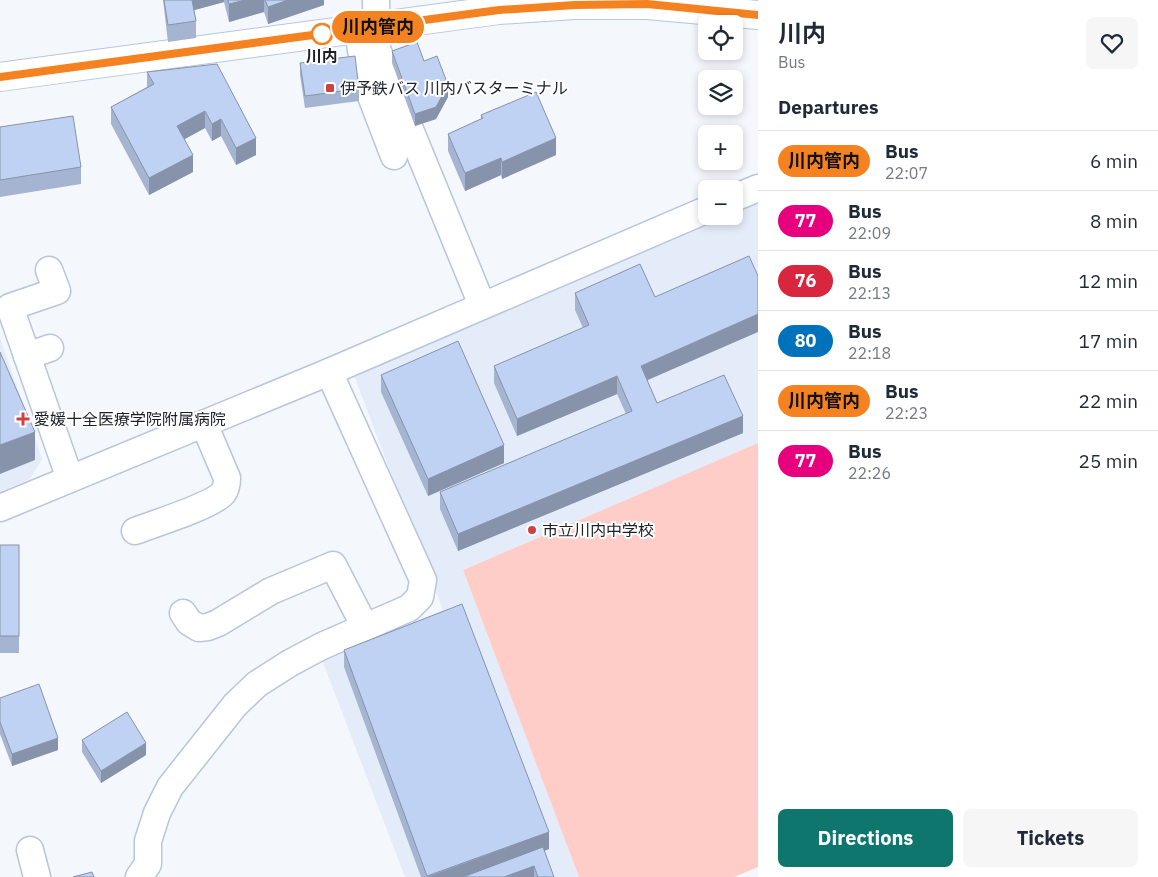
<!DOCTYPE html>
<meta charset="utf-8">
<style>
body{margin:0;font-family:"IBM Plex Sans","Noto Sans JP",sans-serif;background:#f6f6f7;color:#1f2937;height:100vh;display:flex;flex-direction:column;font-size:19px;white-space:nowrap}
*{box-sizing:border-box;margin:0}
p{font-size:16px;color:#747a83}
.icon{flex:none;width:28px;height:28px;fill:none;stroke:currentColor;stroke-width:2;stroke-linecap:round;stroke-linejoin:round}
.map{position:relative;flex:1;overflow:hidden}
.panel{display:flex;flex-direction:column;background:#fff;width:400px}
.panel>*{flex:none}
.badge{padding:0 10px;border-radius:16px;font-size:18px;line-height:32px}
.fabs{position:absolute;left:698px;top:15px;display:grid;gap:10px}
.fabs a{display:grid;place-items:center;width:45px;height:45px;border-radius:8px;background:#fff;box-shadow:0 2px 8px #0003;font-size:25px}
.map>.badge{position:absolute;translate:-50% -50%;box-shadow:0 0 0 2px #fff}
h2{padding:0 20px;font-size:19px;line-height:45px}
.round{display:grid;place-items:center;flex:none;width:52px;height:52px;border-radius:8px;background:#f6f6f7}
.overview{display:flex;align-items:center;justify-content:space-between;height:85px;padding:0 20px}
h1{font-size:24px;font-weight:700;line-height:38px}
.action{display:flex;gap:10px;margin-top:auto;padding:10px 20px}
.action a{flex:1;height:58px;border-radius:8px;background:#0f766e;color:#fff;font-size:20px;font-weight:700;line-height:58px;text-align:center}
.action a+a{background:#f6f6f7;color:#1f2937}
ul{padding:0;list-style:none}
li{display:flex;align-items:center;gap:15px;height:60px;padding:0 20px;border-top:1px solid #e0e1e3}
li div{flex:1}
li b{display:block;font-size:19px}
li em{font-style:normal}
li .badge{min-width:55px;font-weight:700;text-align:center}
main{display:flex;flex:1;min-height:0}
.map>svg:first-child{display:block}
.built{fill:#e5ecf9}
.green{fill:#ffcdc8}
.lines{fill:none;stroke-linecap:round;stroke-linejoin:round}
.minor-casing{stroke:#b8c5de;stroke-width:29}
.major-casing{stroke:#b8c5de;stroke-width:30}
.minor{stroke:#fff;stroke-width:26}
.major{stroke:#fff;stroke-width:28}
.wall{fill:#a5b5d1}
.shaded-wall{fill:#8693aa}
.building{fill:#c0d2f3;stroke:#8693aa}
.line-casing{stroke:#fff;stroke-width:11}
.line{stroke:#f58220;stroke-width:8}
.stop-dot{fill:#fff;stroke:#f58220;stroke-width:2.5}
.poi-dot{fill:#d04142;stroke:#fff;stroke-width:2}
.labels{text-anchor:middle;stroke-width:4;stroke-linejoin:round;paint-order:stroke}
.stop-label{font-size:16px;font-weight:bold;fill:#1b2029;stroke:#fff}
.poi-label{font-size:16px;fill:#1b2029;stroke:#fff;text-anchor:start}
</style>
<main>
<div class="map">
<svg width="758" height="877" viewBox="0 0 758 877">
<rect width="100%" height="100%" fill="#f4f7fc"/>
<g class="built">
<polygon points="758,201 758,293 617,394 632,429 657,420 641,383 758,332 758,443 463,570 579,877 472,877 549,849 344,667 421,877 405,877 322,660 443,610 353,373 621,257 720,216 734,216 734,211"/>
<polygon points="0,338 42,459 30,479 0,492 0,474 35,460 0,380"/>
</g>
<polygon class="green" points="758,443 758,867 734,877 579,877 463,570"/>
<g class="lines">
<defs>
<g id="minor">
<polyline points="376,0 377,49 482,305"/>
<polyline points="358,30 366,83 394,156"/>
<polyline points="734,198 758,188"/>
<polyline points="49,270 57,291 10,307 70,479"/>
<polyline points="27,356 50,348"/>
<polyline points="0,508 329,372 706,210"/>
<path d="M135,531C153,524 212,506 223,493C226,489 227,483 227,478L204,424"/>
<polyline points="183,613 189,622 199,628 208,627 218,623 271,591 333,565 365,627"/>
<polyline points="30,850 37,877"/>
<polyline points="139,877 148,864 148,841 157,813 170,787 235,705 257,684 290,663 322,646 409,608 420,597 423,580 329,372"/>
</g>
<polyline id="major" points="0,77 499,10 575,5 647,5 758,15"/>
</defs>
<use href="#minor" class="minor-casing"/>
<use href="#major" class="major-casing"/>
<use href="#minor" class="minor"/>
<use href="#major" class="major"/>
</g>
<g class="wall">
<polygon points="163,0 324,0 324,5 268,24 264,12 229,22 224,2 194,10 196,21 196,38 168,42"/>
<polygon points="392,51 424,61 448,97 436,119 415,126 392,63"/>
<polygon points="300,63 359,89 359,101 305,108 300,75"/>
<polygon points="217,64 256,155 236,165 221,136 212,141 205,128 185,139 193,172 149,195 111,124 111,107 147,87 147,72"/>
<polygon points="481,115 556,155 502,179 501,175 465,191 448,151 448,134 481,119"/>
<polygon points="0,127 81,167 81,184 0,197"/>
<polygon points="575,293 647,380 657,403 743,433 458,551 440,509 440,492 626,414 617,394 517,436 494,383 494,366 583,328 575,310"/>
<polygon points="381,375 504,463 428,496 381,392"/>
<rect x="0" y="545" width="19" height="108"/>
<polygon points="344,650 549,849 544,851 554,877 421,877 344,667"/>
<polygon points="0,698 58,750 12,766 0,734"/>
<polygon points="82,740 146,755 101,783 82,752"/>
</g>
<g class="shaded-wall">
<polygon points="191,0 224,0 224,2 191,11"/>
<polygon points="245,0 264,0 264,12 229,22 229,4"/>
<polygon points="288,0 324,0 324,5 268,24 268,7"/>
<polygon points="448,85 448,97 436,119 415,126 415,114"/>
<polygon points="205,111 205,128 177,143 177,126"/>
<polygon points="221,119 221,136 212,141 212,124"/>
<polygon points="256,138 256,155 236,165 236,148"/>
<polygon points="556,138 556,155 502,179 502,162"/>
<polygon points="193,155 193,172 149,195 149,178"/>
<polygon points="501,158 501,175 465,191 465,173"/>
<polygon points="758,314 758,332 641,383 641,366"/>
<polygon points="617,376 617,394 517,436 517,419"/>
<polygon points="743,416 743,433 458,551 458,534"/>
<polygon points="35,432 35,460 0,474 0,445"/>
<polygon points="504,445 504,463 428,496 428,479"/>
<polygon points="58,738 58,750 12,766 12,754"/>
<polygon points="146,743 146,755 101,783 101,771"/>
<polygon points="549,832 549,849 472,877 427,877"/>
<polygon points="534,866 534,877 504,877"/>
</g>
<g class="building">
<polygon points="164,0 192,0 196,21 168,25"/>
<polygon points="228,0 245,0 229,4"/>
<polygon points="265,0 288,0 268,7"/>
<polygon points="417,42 424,61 437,56 448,85 436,107 415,114 392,51"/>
<polygon points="355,56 359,89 305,96 300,63"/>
<polygon points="217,64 256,138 236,148 221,119 212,124 205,111 177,126 193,155 149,178 111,107 154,84 147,72"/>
<polygon points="536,92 556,138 502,162 501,158 465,173 448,134 483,118 481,115"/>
<polygon points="73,116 81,167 0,180 0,127"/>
<polygon points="749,256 758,276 758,314 641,366 657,403 724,375 743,416 458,534 440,492 632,411 617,376 517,419 494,366 589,325 575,293 640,264 655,297"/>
<polygon points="458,341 504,445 428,479 381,375"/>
<polygon points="0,352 35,432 0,445"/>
<rect x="0" y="545" width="19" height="91"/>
<polygon points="462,604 549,832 427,876 344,650"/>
<polygon points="39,684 58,738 12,754 0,722 0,698"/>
<polygon points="127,712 146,743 101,771 82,740"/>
<polygon points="543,847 554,877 538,877 534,866 504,877 463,877"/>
<polygon points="92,872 94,877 73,877"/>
</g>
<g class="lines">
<defs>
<polyline id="line" points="0,77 499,10 575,5 647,4 758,15"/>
</defs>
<use href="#line" class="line-casing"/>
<use href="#line" class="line"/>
</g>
<circle class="stop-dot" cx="322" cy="34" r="10"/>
<g class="poi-dot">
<rect x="325" y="83" width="10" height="10" rx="2.5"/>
<path d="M20.5 411.5h5v5h5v5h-5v5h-5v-5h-5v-5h5z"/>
<circle cx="532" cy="530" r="5"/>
</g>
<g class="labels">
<g class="stop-label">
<text x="322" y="62">川内</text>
</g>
<g class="poi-label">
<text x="340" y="94">伊予鉄バス 川内バスターミナル</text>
<text x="34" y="425">愛媛十全医療学院附属病院</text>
<text x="542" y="536">市立川内中学校</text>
</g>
</g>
</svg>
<div class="fabs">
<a><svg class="icon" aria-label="locate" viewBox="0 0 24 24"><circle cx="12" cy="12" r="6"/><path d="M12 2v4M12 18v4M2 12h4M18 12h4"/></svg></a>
<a><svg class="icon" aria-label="layers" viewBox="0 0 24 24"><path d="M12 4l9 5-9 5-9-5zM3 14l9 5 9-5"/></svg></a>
<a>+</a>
<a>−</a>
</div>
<b class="badge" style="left:378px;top:27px;background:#f58220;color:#111">川内管内</b>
</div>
<section class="panel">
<div class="overview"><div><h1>川内</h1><p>Bus</p></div><a class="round"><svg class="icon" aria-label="heart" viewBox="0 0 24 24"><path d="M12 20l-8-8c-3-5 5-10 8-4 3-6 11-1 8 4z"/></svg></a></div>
<h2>Departures</h2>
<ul>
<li><span class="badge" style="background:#f58220;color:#111">川内管内</span><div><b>Bus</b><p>22:07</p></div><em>6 min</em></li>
<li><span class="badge" style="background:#e6007e;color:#fff">77</span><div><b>Bus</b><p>22:09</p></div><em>8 min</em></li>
<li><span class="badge" style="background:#d7263d;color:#fff">76</span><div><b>Bus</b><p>22:13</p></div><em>12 min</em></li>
<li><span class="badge" style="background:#0072bc;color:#fff">80</span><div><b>Bus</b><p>22:18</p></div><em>17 min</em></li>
<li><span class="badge" style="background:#f58220;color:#111">川内管内</span><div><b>Bus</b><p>22:23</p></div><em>22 min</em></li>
<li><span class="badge" style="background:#e6007e;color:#fff">77</span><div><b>Bus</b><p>22:26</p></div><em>25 min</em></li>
</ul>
<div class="action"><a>Directions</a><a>Tickets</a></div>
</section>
</main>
